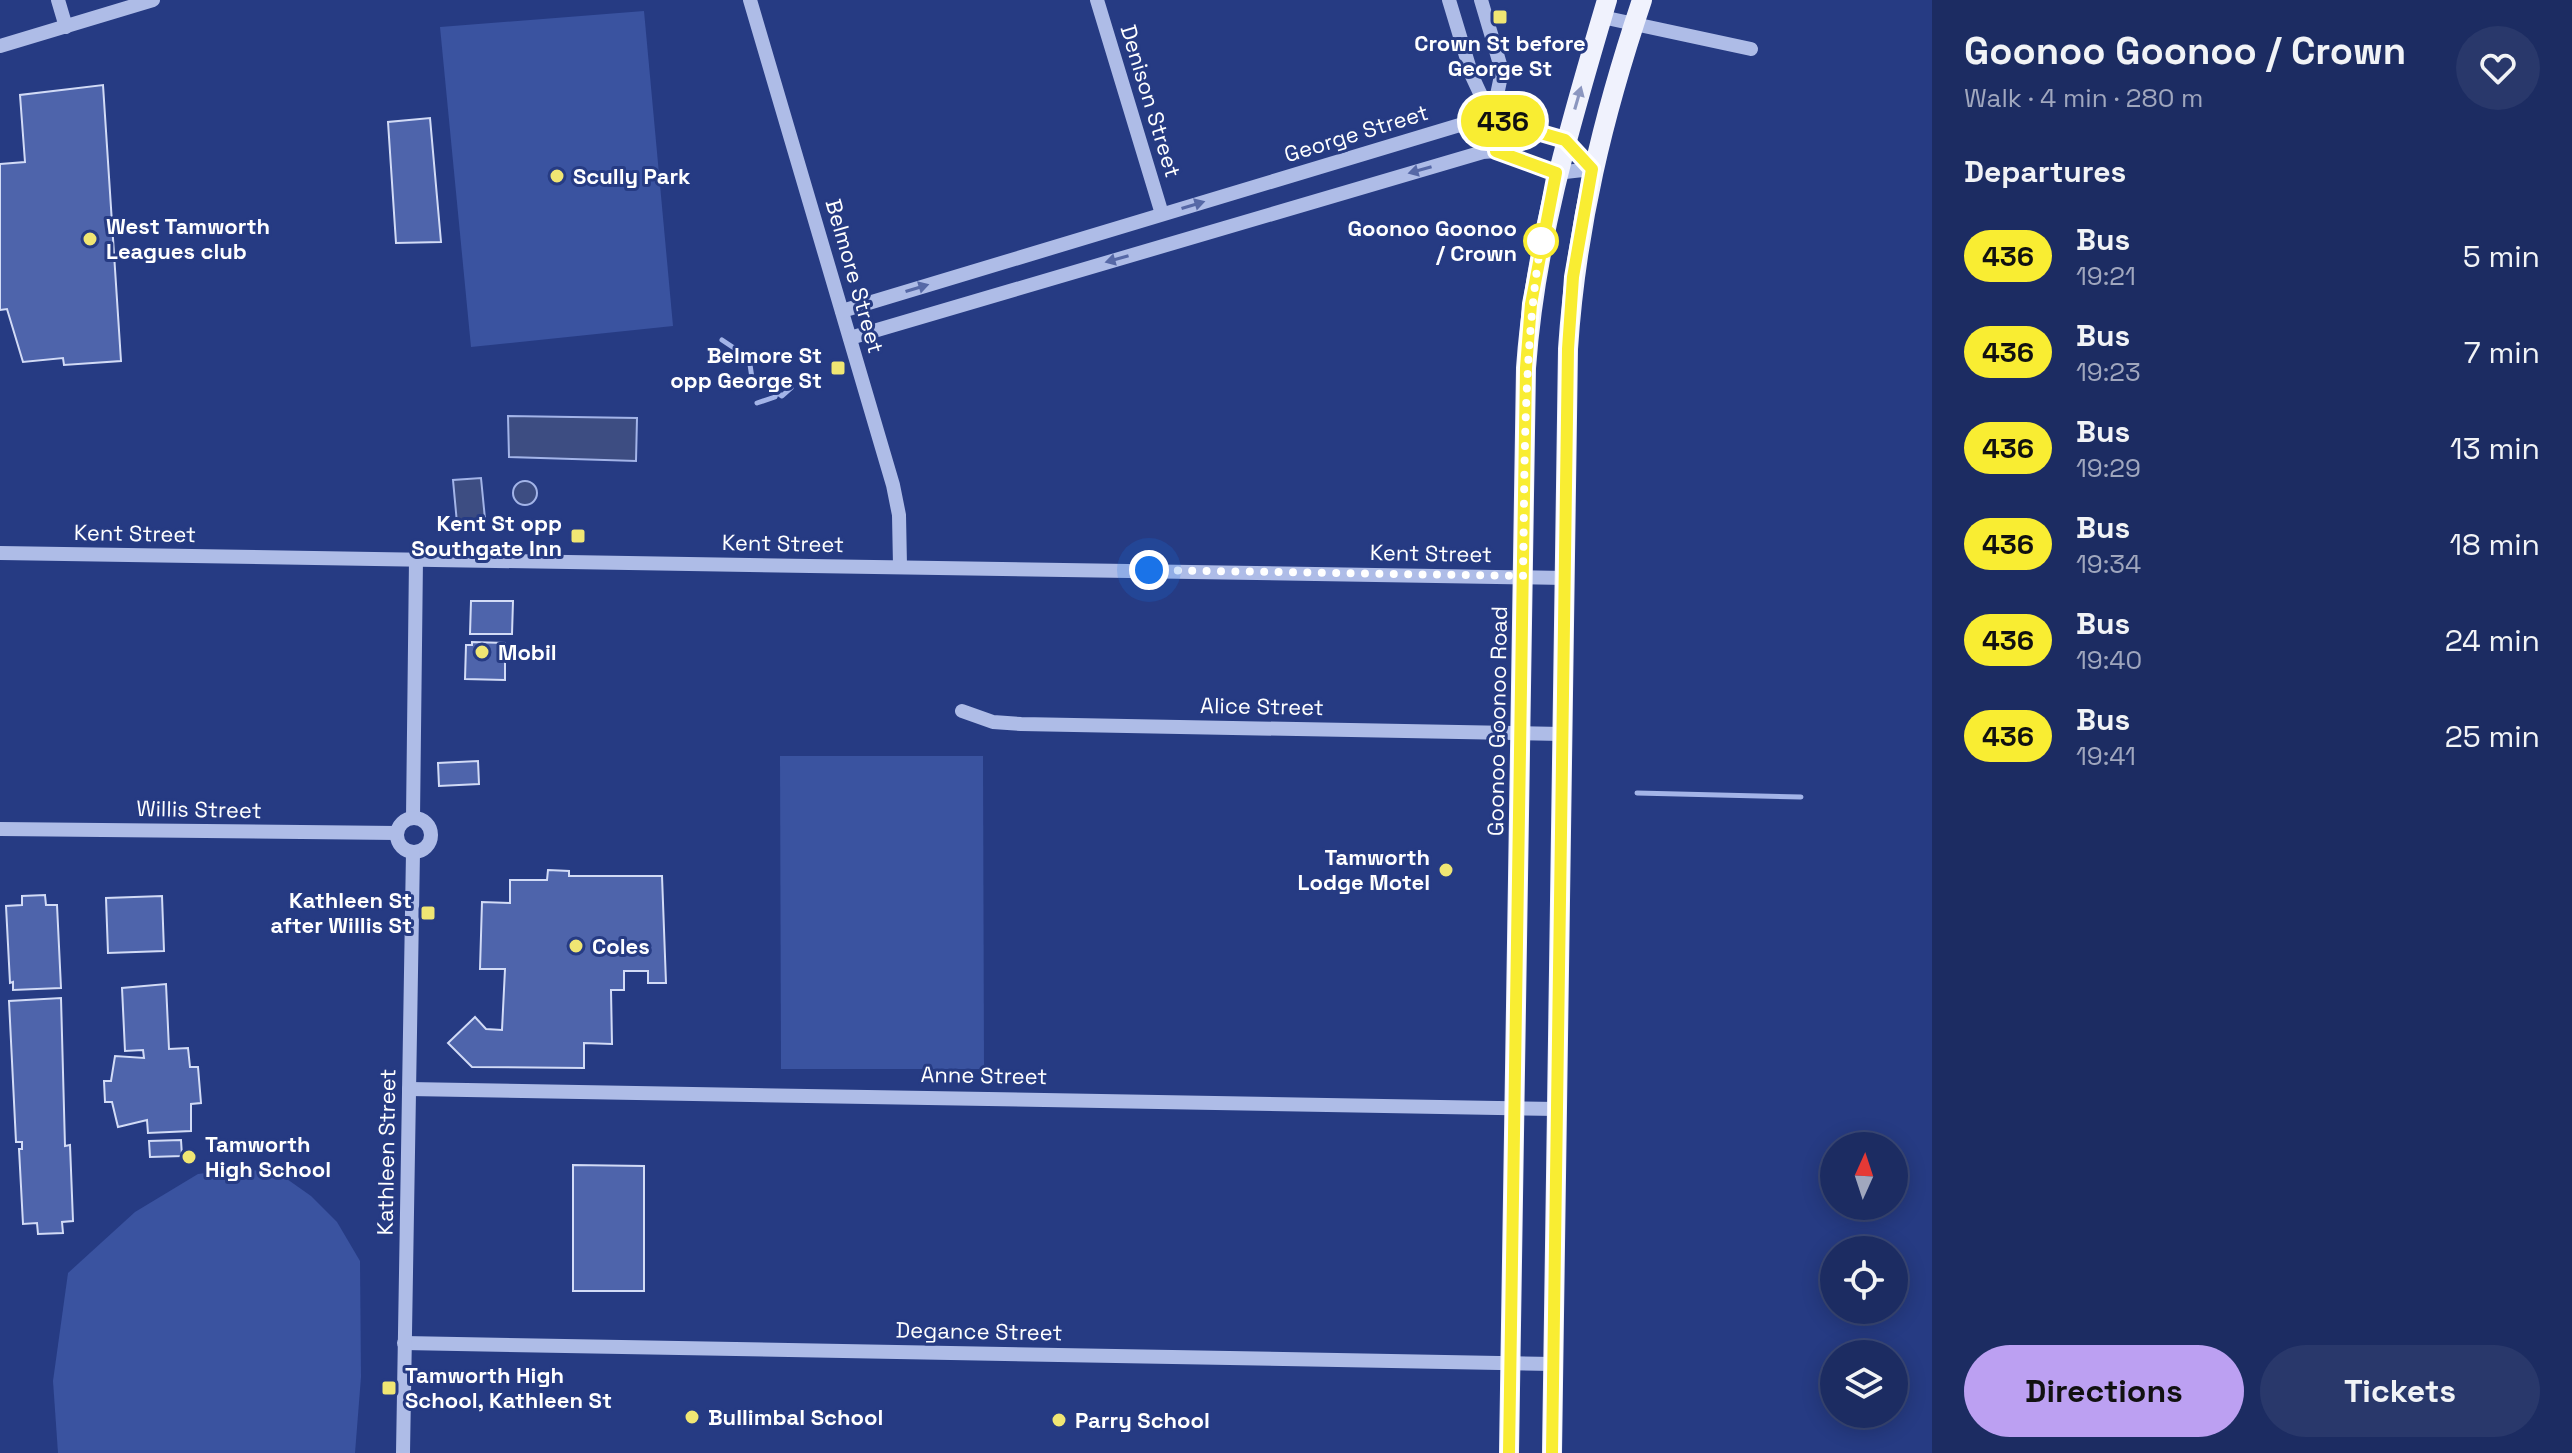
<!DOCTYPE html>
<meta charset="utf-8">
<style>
body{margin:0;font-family:"Space Grotesk",sans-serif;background:#29386b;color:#f1f3f6;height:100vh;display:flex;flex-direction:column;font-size:30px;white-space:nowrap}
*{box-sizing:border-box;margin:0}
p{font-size:26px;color:#a0a7be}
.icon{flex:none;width:44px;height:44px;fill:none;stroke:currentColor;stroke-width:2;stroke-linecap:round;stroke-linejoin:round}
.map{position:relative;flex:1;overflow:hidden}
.details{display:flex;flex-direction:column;background:#1c2c62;width:640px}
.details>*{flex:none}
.badge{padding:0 16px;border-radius:26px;font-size:28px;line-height:52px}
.needle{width:52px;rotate:3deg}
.fabs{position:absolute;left:1820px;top:1132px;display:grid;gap:16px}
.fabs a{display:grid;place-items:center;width:88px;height:88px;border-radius:50%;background:#1c2c62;box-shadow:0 4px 20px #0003,0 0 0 2px #3a4877;font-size:40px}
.you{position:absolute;width:40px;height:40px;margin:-20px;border:6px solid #fff;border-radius:50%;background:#1a73e8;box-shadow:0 0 0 12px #1a73e833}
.map>.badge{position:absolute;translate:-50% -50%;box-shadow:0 0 0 4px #fff}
h2{padding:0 32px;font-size:30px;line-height:72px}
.round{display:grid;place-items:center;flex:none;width:84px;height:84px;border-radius:42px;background:#29386b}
.overview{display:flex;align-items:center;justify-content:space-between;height:136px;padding:0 32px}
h1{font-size:38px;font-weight:600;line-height:60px}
.action{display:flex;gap:16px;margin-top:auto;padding:16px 32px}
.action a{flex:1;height:92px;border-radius:48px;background:#bca0f2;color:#111;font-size:32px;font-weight:600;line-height:92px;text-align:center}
.action a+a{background:#29386b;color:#f1f3f6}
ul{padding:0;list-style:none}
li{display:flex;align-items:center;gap:24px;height:96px;padding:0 32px}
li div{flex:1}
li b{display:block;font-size:30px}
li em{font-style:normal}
li .badge{min-width:88px;font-weight:700;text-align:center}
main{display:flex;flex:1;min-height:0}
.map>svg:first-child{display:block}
.green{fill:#3a53a0}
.water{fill:#3d4d82;stroke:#a3b4e8;stroke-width:2}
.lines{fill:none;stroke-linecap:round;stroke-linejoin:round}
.stream{stroke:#a3b4e8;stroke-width:5}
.building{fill:#4e64ab;stroke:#d2dbf6;stroke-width:2}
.minor{stroke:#aebce7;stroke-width:14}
.major{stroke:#f0f2fd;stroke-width:20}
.oneway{fill:#8b96c0}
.oneway2{fill:#5668a6}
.line-casing{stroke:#fff;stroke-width:18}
.line{stroke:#f9ed32;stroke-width:12}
.walk{stroke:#fff;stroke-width:8;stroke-dasharray:0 14.4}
.poi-dot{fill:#f0e673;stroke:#263b83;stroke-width:3}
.stop-dot{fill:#fff;stroke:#f9ed32;stroke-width:4}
.labels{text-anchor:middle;stroke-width:6;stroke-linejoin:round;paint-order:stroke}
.poi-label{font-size:22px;font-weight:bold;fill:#fff;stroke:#263b83;text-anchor:start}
.street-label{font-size:22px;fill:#fff;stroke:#263b83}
.stop-label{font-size:22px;font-weight:bold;fill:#fff;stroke:#263b83;text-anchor:end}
</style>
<main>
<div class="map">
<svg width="1932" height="1453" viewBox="0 0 1932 1453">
<rect width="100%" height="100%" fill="#263b83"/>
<g class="green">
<polygon points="644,11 673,326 471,347 440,27"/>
<polygon points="780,756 983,756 984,1069 781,1069"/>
<polygon points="237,1169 277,1172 311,1196 337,1222 360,1261 361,1377 355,1453 58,1453 53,1381 68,1273 135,1212 198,1174"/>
</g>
<g class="water">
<polygon points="508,416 637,418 636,461 509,457"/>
<polygon points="481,478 485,519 457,523 453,480"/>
<circle cx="525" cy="493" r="12"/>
</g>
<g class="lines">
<g class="stream">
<path d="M722,340L749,358L752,378C772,381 767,387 782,396L791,388L780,382L775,397L757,403"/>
<polyline points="1637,793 1801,797"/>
</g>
</g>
<g class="building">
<polygon points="103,85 121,361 64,365 63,358 23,362 7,309 0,310 0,164 25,162 20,95"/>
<polygon points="430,118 441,242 396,243 388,122"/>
<polygon points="471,601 513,601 512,634 470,634"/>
<polygon points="472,642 505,643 505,680 465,679 466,645 472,645"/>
<polygon points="478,761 479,784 439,786 438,763"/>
<polygon points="548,870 569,871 569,876 662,876 666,983 648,983 648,971 624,971 624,990 611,990 612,1044 584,1043 584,1068 472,1067 448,1043 475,1017 486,1029 502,1030 505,969 480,969 482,902 510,903 510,880 547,880"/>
<polygon points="45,895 46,905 57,905 61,988 13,990 13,982 10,983 6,906 22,905 22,896"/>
<polygon points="162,896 164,951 108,953 106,898"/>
<polygon points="166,984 169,1049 188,1048 190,1067 198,1067 201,1103 191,1104 191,1131 148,1133 147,1120 118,1127 112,1102 105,1102 104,1081 111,1081 115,1056 144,1058 143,1050 125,1051 122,988"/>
<polygon points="61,998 65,1146 70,1145 73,1221 62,1222 63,1233 38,1234 37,1223 23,1224 19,1149 22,1149 22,1142 16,1142 9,1001"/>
<polygon points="181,1140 182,1156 150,1157 149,1141"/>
<polygon points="573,1165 644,1166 644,1291 573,1291"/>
</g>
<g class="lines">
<g class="minor">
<polyline points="58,0 66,27"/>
<polyline points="750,0 893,485 899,515 900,566"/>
<polyline points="1097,0 1162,214"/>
<polyline points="1449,0 1472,76 1492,119 1496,151"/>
<polyline points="1481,0 1502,71 1492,119"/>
<polyline points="1602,17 1751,49"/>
<polyline points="0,46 153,0"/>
<polyline points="842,311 1473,121 1510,122 1565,140 1592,169"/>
<polyline points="850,338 1483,152 1496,151 1556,173 1592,169"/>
<polyline points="0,553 1565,578"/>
<polyline points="962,711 993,722 1021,724 1562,734"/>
<polyline points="413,818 416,559"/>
<circle cx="414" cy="835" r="17"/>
<polyline points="0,829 397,833"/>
<polyline points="409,1089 1557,1109"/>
<polyline points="404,1343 1553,1364"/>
<polyline points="403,1453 413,852"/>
</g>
<g class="major">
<path d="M1509,1453L1526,368C1535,240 1571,122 1607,0"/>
<path d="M1552,1453L1568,349C1576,227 1603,116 1642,0"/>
</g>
</g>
<defs><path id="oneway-solid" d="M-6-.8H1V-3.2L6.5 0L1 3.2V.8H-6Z" transform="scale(2)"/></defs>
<use class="oneway" href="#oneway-solid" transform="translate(1578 98) rotate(-74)"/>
<g class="oneway2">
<use href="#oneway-solid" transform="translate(1420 170) rotate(164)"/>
<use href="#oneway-solid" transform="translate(1193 205) rotate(-17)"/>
<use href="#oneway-solid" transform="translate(1117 259) rotate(164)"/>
<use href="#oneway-solid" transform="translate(917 288) rotate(-17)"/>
</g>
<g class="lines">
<defs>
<polyline id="line" points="1509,1453 1526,368 1531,304 1556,173 1496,151 1492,119 1565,140 1592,169 1573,277 1568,349 1552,1453"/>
</defs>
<use href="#line" class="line-casing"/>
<use href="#line" class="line"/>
<path class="walk" d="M1149,570L1523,576C1525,462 1523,349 1542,236L1541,241"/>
</g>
<g class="poi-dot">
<rect x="1492" y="9" width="16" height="16" rx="4"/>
<circle cx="557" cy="176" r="8"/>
<circle cx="90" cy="239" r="8"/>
<rect x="830" y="360" width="16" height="16" rx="4"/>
<rect x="570" y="528" width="16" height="16" rx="4"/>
<circle cx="482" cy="652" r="8"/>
<circle cx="1446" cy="870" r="8"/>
<rect x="420" y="905" width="16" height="16" rx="4"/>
<circle cx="576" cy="946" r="8"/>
<circle cx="189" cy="1157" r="8"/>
<rect x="381" y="1380" width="16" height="16" rx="4"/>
<circle cx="692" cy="1417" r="8"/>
<circle cx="1059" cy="1420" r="8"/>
</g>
<circle class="stop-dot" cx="1541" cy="241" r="16"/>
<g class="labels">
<g class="poi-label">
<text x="1500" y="51" text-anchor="middle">Crown St before<tspan x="1500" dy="25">George St</tspan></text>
<text x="573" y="184">Scully Park</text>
<text x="106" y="234">West Tamworth<tspan x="106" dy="25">Leagues club</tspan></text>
<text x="822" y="363" text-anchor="end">Belmore St<tspan x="822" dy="25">opp George St</tspan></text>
<text x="562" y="531" text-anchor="end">Kent St opp<tspan x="562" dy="25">Southgate Inn</tspan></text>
<text x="498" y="660">Mobil</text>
<text x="1430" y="865" text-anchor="end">Tamworth<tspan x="1430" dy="25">Lodge Motel</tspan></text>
<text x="412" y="908" text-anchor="end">Kathleen St<tspan x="412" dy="25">after Willis St</tspan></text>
<text x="592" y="954">Coles</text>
<text x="205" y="1152">Tamworth<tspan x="205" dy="25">High School</tspan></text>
<text x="405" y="1383">Tamworth High<tspan x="405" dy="25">School, Kathleen St</tspan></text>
<text x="708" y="1425">Bullimbal School</text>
<text x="1075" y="1428">Parry School</text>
</g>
<g class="street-label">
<text transform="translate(1151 101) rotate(73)" y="8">Denison Street</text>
<text transform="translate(1356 133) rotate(-17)" y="8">George Street</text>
<text transform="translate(855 276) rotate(74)" y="8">Belmore Street</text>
<text transform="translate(135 533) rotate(1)" y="8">Kent Street</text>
<text transform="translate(783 543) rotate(1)" y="8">Kent Street</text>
<text transform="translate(1431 553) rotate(1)" y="8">Kent Street</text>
<text transform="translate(1262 706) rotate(1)" y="8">Alice Street</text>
<text transform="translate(1497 721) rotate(-89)" y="8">Goonoo Goonoo Road</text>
<text transform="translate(199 809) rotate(1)" y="8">Willis Street</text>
<text transform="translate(984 1075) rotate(1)" y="8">Anne Street</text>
<text transform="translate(386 1152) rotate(-89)" y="8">Kathleen Street</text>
<text transform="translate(979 1331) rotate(1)" y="8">Degance Street</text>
</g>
<g class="stop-label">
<text x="1517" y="236">Goonoo Goonoo<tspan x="1517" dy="25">/ Crown</tspan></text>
</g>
</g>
</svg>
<div class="fabs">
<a><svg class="needle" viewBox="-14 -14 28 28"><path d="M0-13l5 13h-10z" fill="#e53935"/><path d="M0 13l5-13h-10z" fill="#a0a7be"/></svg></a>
<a><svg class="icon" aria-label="locate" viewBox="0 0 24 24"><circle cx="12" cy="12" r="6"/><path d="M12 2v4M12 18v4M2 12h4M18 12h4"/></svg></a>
<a><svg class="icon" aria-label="layers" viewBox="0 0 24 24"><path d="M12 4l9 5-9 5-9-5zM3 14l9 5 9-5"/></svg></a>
</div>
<div class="you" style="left:1149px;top:570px"></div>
<b class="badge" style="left:1503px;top:121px;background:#f9ed32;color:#111">436</b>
</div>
<section class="details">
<div class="overview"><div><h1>Goonoo Goonoo / Crown</h1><p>Walk · 4 min · 280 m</p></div><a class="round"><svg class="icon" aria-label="heart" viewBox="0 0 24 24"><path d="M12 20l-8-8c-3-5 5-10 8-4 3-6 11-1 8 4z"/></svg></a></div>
<h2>Departures</h2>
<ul>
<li><span class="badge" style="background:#f9ed32;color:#111">436</span><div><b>Bus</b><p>19:21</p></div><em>5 min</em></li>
<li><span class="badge" style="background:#f9ed32;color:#111">436</span><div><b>Bus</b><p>19:23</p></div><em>7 min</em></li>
<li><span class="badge" style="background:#f9ed32;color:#111">436</span><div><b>Bus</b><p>19:29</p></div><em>13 min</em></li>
<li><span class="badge" style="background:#f9ed32;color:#111">436</span><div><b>Bus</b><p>19:34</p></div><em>18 min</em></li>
<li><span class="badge" style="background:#f9ed32;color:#111">436</span><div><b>Bus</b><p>19:40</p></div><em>24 min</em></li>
<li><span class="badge" style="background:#f9ed32;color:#111">436</span><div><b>Bus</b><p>19:41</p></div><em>25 min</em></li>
</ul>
<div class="action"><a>Directions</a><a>Tickets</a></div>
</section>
</main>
